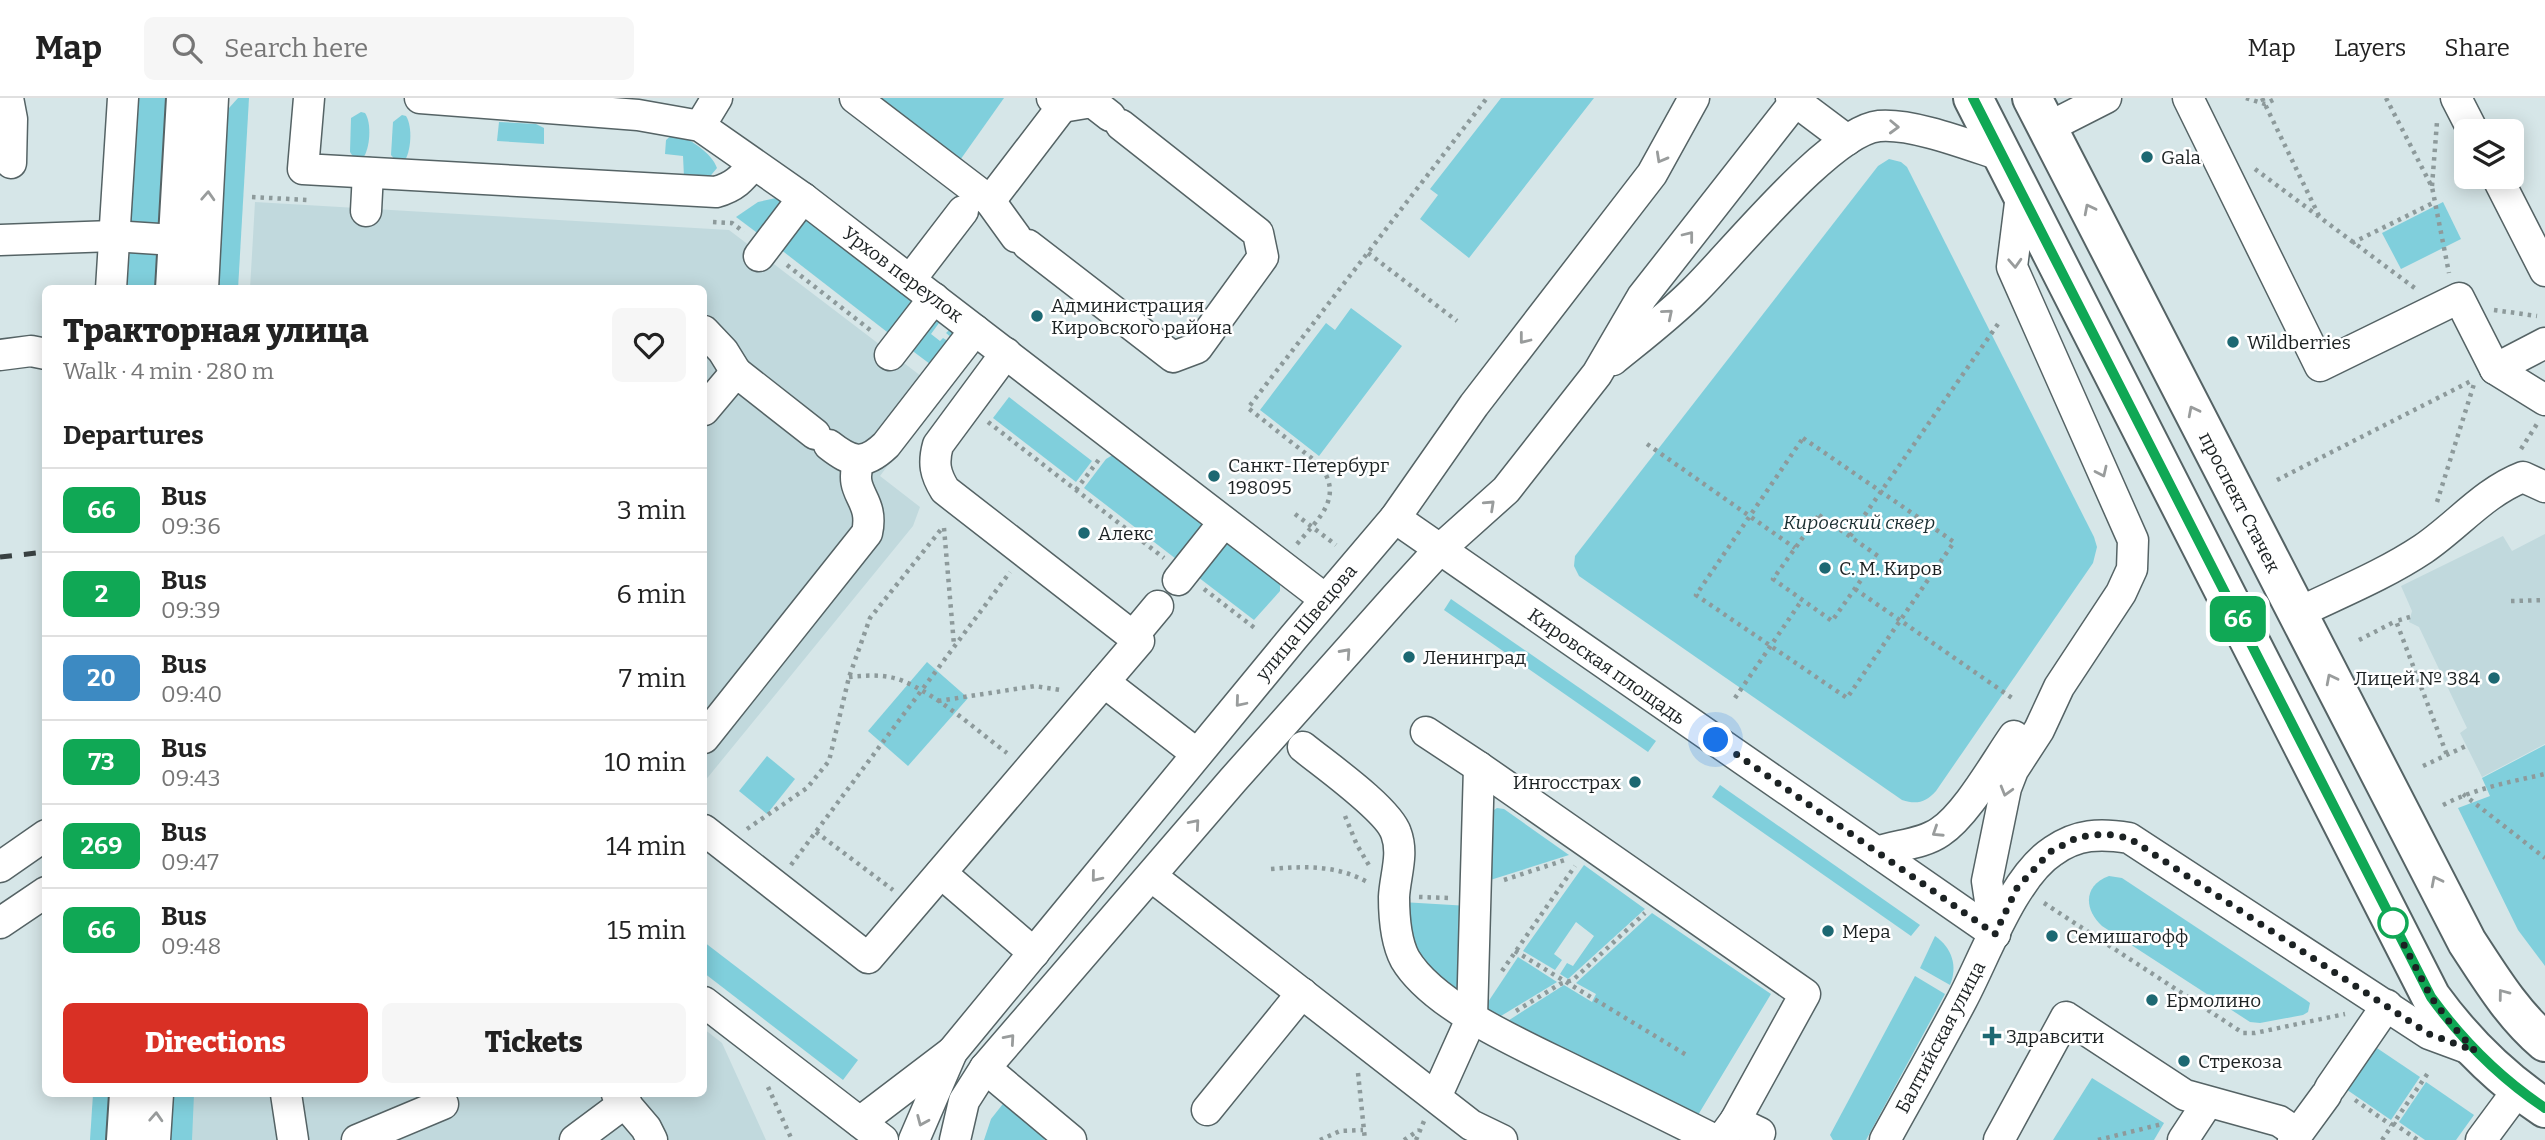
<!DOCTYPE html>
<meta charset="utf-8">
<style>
body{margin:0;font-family:Bitter,serif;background:#f6f6f6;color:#222;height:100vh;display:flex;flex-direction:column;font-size:26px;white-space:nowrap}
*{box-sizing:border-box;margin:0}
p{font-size:23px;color:#767676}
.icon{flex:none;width:38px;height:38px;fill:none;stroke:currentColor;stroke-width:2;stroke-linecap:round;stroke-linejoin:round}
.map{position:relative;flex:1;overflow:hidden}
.details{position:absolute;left:42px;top:187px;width:665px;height:812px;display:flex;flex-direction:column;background:#fff;border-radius:10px;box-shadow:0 4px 18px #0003}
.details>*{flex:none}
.badge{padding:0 14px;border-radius:10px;font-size:24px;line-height:46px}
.controls{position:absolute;left:2454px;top:21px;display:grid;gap:14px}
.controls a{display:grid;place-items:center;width:70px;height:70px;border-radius:10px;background:#fff;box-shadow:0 4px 18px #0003;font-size:35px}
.you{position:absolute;width:35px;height:35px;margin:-18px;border:5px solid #fff;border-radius:50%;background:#1a73e8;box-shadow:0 0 0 10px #1a73e833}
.map>.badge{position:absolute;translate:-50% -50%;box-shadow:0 0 0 4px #fff}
h2{padding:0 21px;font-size:26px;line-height:63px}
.round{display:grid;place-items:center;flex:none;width:74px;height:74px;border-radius:10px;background:#f6f6f6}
.summary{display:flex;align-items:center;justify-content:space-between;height:119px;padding:0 21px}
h1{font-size:33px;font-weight:800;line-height:52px}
.action{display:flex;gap:14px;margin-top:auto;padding:14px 21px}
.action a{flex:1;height:80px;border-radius:10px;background:#d93025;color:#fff;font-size:28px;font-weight:800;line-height:80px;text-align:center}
.action a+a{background:#f6f6f6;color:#222}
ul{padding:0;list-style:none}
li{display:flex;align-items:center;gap:21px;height:84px;padding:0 21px;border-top:2px solid #e0e0e0}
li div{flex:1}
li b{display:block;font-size:26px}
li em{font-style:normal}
li .badge{min-width:77px;font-weight:700;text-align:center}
header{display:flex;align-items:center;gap:42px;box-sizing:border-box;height:98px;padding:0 35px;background:#fff;border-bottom:2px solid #e0e0e0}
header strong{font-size:33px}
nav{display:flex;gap:38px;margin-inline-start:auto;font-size:24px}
.search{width:490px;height:63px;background:#f6f6f6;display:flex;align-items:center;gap:18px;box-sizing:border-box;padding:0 24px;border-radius:10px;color:#767676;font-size:26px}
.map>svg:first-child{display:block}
.built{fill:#c1d9dd}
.green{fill:#80cfdc}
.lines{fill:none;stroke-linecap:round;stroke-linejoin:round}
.minor-casing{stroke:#556365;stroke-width:33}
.major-casing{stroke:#556365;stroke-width:42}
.path{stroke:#8d9a9b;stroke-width:4.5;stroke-dasharray:3.5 5;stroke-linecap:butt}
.minor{stroke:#fff;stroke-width:30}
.major{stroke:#fff;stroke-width:38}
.rail{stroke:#394142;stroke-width:5;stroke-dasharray:12 12;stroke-linecap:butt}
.oneway{stroke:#999c9c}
.line-casing{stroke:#fff;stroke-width:16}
.line{stroke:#10a855;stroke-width:10}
.walk{stroke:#1c2223;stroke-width:7;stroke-dasharray:0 12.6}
.poi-dot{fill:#1d6872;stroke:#fff;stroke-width:2.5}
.stop-dot{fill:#fff;stroke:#10a855;stroke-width:3.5}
.labels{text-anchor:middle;stroke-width:5;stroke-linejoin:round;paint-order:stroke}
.poi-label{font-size:19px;fill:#1c2223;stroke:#fff;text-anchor:start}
.street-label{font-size:19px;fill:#1c2223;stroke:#fff}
.park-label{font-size:19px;font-style:italic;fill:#1a2e31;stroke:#fff}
</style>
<header>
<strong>Map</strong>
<div class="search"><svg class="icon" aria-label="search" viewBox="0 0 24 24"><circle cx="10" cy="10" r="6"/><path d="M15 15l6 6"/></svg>Search here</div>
<nav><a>Map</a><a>Layers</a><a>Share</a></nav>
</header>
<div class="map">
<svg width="2545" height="1042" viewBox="0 0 2545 1042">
<rect width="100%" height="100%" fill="#d6e6e8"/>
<g class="built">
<polygon points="255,104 729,132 942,294 880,378 920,409 913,428 704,684 704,191 250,191"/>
<polygon points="2545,436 2545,646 2482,679 2460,635 2467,630 2419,529 2409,524 2412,513 2401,488 2503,438 2512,453"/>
<polygon points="704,931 722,945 766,1042 180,1042 183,996 704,996"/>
</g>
<g class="green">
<polygon points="139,0 171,0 165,123 155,127 131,126"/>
<polygon points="238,0 249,0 238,191 217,191 226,19 229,10"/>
<polygon points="874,0 1004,0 958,65"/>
<polygon points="1501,0 1594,0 1469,160 1420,121 1438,97 1430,91"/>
<path d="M361,14L365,15C372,25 370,51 363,60H354L350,54L351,20Z"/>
<path d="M402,17L406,18C413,29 411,54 404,64L396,63L391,57L393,24Z"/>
<polygon points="499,24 536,26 544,30 544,46 497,43"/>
<path d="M673,36C688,39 712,55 717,70L707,82L684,79L683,58L665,56L666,42Z"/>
<path d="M1889,61L1901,64L1907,69L2094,439L2097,449L2093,465L1936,693C1926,704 1917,707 1902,702L1579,478L1574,468L1575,458L1878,68Z"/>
<polygon points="776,100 785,104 760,137 736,119 758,104"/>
<polygon points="2443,104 2461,141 2401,171 2382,135"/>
<polygon points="807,116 918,202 891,237 780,151"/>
<polygon points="130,152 155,153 162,157 160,191 127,191"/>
<polygon points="1351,210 1402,248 1319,358 1260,312 1326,225 1335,232"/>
<polygon points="935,219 955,234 951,239 946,235 949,232 939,225 931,236 940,243 943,240 948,243 930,266 910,251"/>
<polygon points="1009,299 1092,363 1076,384 993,320"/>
<polygon points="1111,358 1116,358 1205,426 1180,464 1084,390 1106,361"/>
<polygon points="1223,439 1276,481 1280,487 1280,493 1254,522 1194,476"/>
<polygon points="1451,501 1656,643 1648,654 1444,512"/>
<polygon points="927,564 968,600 908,668 868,633"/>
<polygon points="2545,647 2545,868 2518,832 2458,710 2490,698 2482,680"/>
<polygon points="767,658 795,681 767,716 739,693"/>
<polygon points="1720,687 1920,827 1911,838 1712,699"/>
<polygon points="1497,710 1504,711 1569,757 1484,784 1491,714"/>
<polygon points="1584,767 1645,811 1568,881 1560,876 1567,865 1573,868 1594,838 1576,824 1554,856 1562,862 1555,872 1523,853"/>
<path d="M2109,778L2122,780L2306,902L2310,905L2308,914L2303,917L2260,925L2250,924L2102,828C2084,812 2083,787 2109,778Z"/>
<polygon points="1402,804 1469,808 1466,887 1457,894 1423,873"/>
<polygon points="1652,815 1771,896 1695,1022 1503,926 1564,887 1592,904 1596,896 1576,885"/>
<path d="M1935,838C1952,850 1958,868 1950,887L1920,870Z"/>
<polygon points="704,844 858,962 843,982 704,875"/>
<polygon points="1518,859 1557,884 1496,921 1486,907"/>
<polygon points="1915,878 1945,896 1866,1042 1833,1042 1830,1037"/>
<polygon points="2368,944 2420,979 2391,1022 2340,987"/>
<polygon points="2092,980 2164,1025 2154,1042 2053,1042"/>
<polygon points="2426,984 2474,1017 2456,1042 2425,1042 2399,1024"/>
<polygon points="93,996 115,996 113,1042 90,1042"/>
<polygon points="171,996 194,996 192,1042 169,1042"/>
<polygon points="1006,1002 1048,1038 1044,1042 984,1042 991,1021"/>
</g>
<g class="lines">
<defs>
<g id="minor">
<polyline points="8,0 12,21 11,65"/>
<path d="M309,0L303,71L716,94C734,89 742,81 753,66"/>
<polyline points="420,0 638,17 700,28 803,100 1325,501"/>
<polyline points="855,0 990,103 1016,139"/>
<polyline points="1791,0 1847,42"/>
<polyline points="2188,0 2320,268 2459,200 2495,271 2545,302"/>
<polyline points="2456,0 2473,33"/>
<polyline points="1062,9 1092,4 1110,18"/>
<polyline points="700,28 717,0"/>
<polyline points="2047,30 2106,0"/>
<polyline points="2497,79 2545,173"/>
<polyline points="990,103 1062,9 1052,0"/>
<polyline points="366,113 368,75"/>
<polyline points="0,142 113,138 205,144"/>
<polyline points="1028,147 1173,259 1197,250 1263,159 1258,135 1121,27"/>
<polyline points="759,158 803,100"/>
<polyline points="910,182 963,113"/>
<polyline points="111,191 123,0"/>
<polyline points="203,191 213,0"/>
<polyline points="704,233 723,253 736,274"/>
<polyline points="0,257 31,253 46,256"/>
<polyline points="890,257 934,200"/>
<path d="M1613,262C1640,240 1669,218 1694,193C1732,156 1830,33 1879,28C1913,25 1969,47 2003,58"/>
<polyline points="2495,271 2545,245"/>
<polyline points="704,312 736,274 815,336"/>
<path d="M829,347C852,365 864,368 886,347L975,232"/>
<polyline points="1395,420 1995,836"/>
<polyline points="1178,482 1224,424"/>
<path d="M2298,515C2339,495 2384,477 2423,451C2457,428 2484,394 2523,379L2545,389"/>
<polyline points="1133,538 1158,508"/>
<polyline points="1104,584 1197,656"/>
<polyline points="1426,634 1479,669 1805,896 1735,1023 1721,1042"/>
<path d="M704,640L867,435C875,399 847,397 859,363"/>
<path d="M1303,649C1325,667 1388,711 1396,735C1404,756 1395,778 1394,799C1394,818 1396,844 1405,861C1434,910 1527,949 1577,974C1623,996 1669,1019 1715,1042"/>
<path d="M704,732L868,860L1139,543L945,392C935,376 933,365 938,347L1006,255"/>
<path d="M1877,754C1897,747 1923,746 1940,734C1967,716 1995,665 2014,638"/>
<polyline points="0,769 46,737"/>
<polyline points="941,775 1034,855"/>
<polyline points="1151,778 1471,1027 1502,1042"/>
<polyline points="0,825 46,794"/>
<polyline points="1995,836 1987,783 2006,690 2013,672 2039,632 2059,589 2121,495 2132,471 2133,442 2012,169 2021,97"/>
<polyline points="704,904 883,1042"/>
<polyline points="985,970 1071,1042"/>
<polyline points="2330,990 2387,907"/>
<polyline points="286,996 293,1042"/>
<polyline points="617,996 646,1030 652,1042"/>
<polyline points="1436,999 1472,919 1479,669"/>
<polyline points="1207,1012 1302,895"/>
<polyline points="1735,1023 1760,1035"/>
<polyline points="860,1024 952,954"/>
<polyline points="155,1042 158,996"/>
<polyline points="357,1042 443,1006"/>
<polyline points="575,1042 626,1004"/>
<polyline points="914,1042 952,954 1293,540 1395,420 1474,307 1652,76 1694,0"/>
<polyline points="955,1042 964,1003 985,970 1233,682 1396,499 1439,452 1506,392 1597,276 1642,199 1798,0"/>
<path d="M1885,1042C1911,995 1937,949 1962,902C1985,859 2013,779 2053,753C2077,736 2100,735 2129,740L2429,936L2475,953"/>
<polyline points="1999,1042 2066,919 2185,997 2279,1023 2297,1035"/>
<polyline points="2183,1042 2208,1004"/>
<polyline points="2293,1042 2326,997"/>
<polyline points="2481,1042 2518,992"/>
</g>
<g id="major">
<path d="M1973,0L2431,899C2463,943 2500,980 2545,1010"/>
<path d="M2032,0L2467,844C2490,879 2512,916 2545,944"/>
<polyline points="175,191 186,0"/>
<polyline points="126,1042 129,996"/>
</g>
</defs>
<use href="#minor" class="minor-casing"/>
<use href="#major" class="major-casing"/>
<g class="path">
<polyline points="2246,0 2265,6 2277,0"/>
<polyline points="2262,0 2321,122"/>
<polyline points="2386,0 2432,89 2449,175"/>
<polyline points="2255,71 2416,191"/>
<polyline points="2432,88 2437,24"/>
<polyline points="252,99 307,102"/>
<polyline points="713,124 732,125 744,134"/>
<polyline points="2352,145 2435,104"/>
<polyline points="1368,155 1457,223"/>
<polyline points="787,167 874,235"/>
<polyline points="2494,212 2537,218"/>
<polyline points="988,324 1164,460"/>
<polygon points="1803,340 1954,444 1847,600 1696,497"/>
<polyline points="1647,346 1795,450"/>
<polyline points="2521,351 2537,326"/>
<polyline points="2277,382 2473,282"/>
<polyline points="1076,392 1100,360"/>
<polyline points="2437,404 2474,286"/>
<polyline points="1295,416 1336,447"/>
<polygon points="1819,417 1878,458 1832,523 1773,481"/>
<polyline points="944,430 954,547"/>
<polyline points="1850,438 1998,226"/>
<path d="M1297,446C1319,420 1345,399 1319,366L1248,310L1487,0"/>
<polyline points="1204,491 1256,531"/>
<polyline points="1855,491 2012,600"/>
<polyline points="2511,503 2545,502"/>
<polyline points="2410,519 2396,523 2447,657"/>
<polyline points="2359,542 2396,523"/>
<path d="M849,579C868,577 886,576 903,583C939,598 976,632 1007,655"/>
<polyline points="1735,600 1802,502"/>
<polyline points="938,603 1035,588 1060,592"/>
<polyline points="2423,668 2466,648"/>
<polyline points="2463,696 2545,760"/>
<path d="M2443,707C2476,690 2510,684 2545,676"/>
<polyline points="1345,718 1357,747 1370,769"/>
<polyline points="747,731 807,690 829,663 849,579 870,520 943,429"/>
<polyline points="816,734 893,792"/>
<polyline points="791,767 1010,474"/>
<path d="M1271,771C1305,768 1338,767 1369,785"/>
<polyline points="1504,782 1565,762"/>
<polyline points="1419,799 1449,800"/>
<polyline points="2044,805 2243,935 2255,935 2345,916"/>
<polyline points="1515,853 1688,958"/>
<polyline points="1502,873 1575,768"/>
<polyline points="1516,913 1560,886 1573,882 1645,815"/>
<polyline points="1358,975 1365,1042"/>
<polyline points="768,989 792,1042"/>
<polyline points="2355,1002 2391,1027"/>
<polyline points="2393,1025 2418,1042"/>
<polyline points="1320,1042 1340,1033 1363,1032"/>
<polyline points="1404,1042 1419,1032"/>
<polyline points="1416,1042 1424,1023"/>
<polyline points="2098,1042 2162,1026"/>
<polyline points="2382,1042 2430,972"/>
</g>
<use href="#minor" class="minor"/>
<use href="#major" class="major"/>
<polyline class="rail" points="0,459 46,454"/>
</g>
<defs><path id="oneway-chevron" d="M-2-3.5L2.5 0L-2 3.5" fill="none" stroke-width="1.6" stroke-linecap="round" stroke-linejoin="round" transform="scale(1.75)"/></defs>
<g class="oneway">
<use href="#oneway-chevron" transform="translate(1894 29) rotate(2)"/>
<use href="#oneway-chevron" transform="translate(1661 60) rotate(119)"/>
<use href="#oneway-chevron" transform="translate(208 98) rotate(-87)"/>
<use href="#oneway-chevron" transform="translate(2089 111) rotate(-117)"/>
<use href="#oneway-chevron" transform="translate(1689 138) rotate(-52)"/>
<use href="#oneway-chevron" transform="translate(2015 165) rotate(87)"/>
<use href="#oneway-chevron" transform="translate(1668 216) rotate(-40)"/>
<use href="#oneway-chevron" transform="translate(1524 241) rotate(128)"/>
<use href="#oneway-chevron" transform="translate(2193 313) rotate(-117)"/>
<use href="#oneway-chevron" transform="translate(2102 374) rotate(65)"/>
<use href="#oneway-chevron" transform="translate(1490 407) rotate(-43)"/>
<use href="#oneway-chevron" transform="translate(1346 555) rotate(-48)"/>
<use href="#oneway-chevron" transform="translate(2331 581) rotate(-117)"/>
<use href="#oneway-chevron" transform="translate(1240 604) rotate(130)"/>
<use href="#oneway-chevron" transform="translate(2006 693) rotate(106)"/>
<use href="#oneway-chevron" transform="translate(1195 726) rotate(-49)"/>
<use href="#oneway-chevron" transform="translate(1937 734) rotate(147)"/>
<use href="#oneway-chevron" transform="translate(1096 779) rotate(129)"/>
<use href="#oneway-chevron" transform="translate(2436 783) rotate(-117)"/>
<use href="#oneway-chevron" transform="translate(2503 896) rotate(-127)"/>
<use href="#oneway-chevron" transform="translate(1010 941) rotate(-49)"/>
<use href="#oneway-chevron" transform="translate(156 1019) rotate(-87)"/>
<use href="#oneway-chevron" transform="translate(922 1023) rotate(113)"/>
</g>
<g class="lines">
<defs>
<path id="line" d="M1973,0L2431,899C2463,943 2500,980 2545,1010"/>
</defs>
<use href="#line" class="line-casing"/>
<use href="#line" class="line"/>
<polyline class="walk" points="1716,642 1995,836 2017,790 2050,754 2078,739 2106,736 2129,740 2429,936 2475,953 2451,926 2431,899 2388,816 2393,825"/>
</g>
<g class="poi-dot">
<circle cx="2147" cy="59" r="7"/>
<circle cx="1037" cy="218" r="7"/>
<circle cx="2233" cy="244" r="7"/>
<circle cx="1214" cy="378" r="7"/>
<circle cx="1084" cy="435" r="7"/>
<circle cx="1825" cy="470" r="7"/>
<circle cx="1409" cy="559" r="7"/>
<circle cx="2494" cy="580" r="7"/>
<circle cx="1635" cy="684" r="7"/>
<circle cx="1828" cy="833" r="7"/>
<circle cx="2052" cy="838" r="7"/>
<circle cx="2152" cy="902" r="7"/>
<path d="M1988.5 927.5h7v7h7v7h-7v7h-7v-7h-7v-7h7z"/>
<circle cx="2184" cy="963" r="7"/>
</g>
<circle class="stop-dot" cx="2393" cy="825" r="14"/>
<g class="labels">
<g class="poi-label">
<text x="2161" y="66">Gala</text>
<text x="1051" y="214">Администрация<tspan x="1051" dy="22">Кировского района</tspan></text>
<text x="2247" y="251">Wildberries</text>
<text x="1228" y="374">Санкт-Петербург<tspan x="1228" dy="22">198095</tspan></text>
<text x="1098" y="442">Алекс</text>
<text x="1839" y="477">С. М. Киров</text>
<text x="1423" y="566">Ленинград</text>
<text x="2480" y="587" text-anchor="end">Лицей № 384</text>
<text x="1621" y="691" text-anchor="end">Ингосстрах</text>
<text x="1842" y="840">Мера</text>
<text x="2066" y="845">Семишагофф</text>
<text x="2166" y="909">Ермолино</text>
<text x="2006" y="945">Здравсити</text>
<text x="2198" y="970">Стрекоза</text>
</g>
<g class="street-label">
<text transform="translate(903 176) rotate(37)" y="7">Урхов переулок</text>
<text transform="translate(2240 404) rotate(63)" y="7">проспект Стачек</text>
<text transform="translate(1306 524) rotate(-50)" y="7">улица Швецова</text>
<text transform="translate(1607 568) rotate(35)" y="7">Кировская площадь</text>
<text transform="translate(1940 939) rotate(-62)" y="7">Балтийская улица</text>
</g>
<g class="park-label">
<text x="1859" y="431">Кировский сквер</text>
</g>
</g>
</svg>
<div class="controls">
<a><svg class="icon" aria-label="layers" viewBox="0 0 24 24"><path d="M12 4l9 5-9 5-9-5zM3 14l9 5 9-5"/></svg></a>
</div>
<div class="you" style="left:1716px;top:642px"></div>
<b class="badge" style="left:2238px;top:521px;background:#10a855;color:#fff">66</b>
<section class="details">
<div class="summary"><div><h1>Тракторная улица</h1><p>Walk · 4 min · 280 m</p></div><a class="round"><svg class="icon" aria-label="heart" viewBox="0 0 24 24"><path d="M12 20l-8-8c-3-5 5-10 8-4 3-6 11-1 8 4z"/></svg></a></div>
<h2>Departures</h2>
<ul>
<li><span class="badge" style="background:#10a855;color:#fff">66</span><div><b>Bus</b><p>09:36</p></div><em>3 min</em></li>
<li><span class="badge" style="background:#10a855;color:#fff">2</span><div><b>Bus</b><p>09:39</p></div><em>6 min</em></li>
<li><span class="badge" style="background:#3d8ac2;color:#fff">20</span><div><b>Bus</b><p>09:40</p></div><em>7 min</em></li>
<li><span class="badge" style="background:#10a855;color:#fff">73</span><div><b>Bus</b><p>09:43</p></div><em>10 min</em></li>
<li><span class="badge" style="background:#10a855;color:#fff">269</span><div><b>Bus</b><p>09:47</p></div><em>14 min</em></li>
<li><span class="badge" style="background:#10a855;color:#fff">66</span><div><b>Bus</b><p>09:48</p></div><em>15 min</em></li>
</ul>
<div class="action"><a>Directions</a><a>Tickets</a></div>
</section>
</div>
